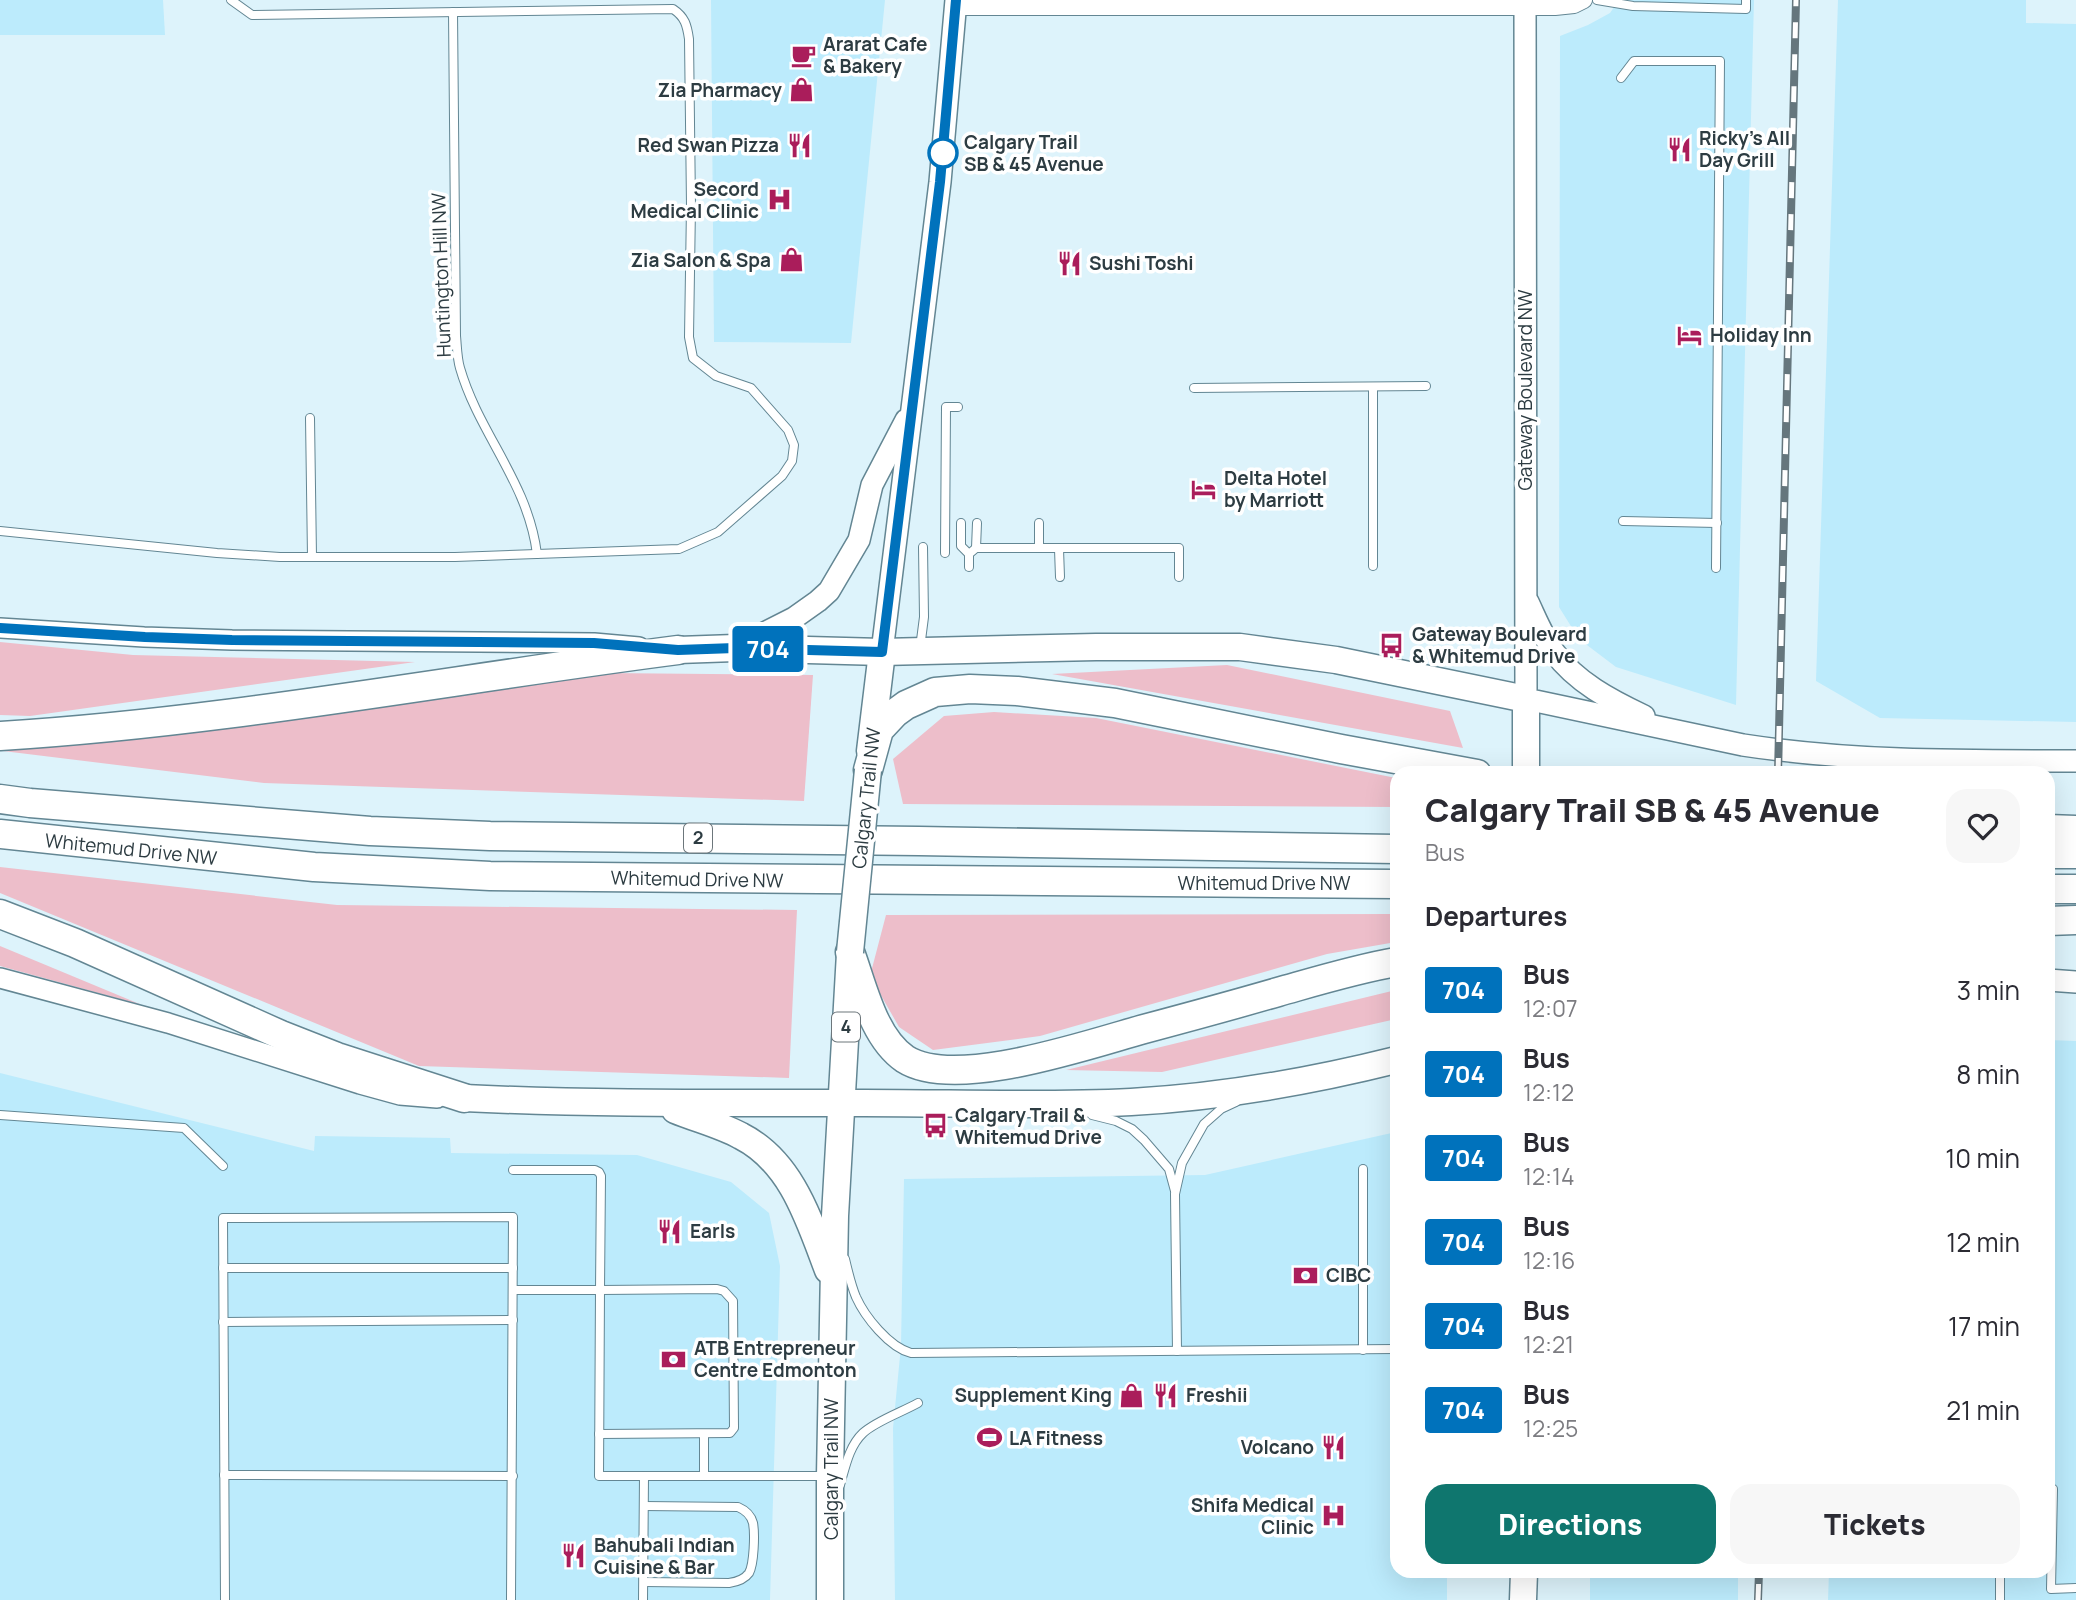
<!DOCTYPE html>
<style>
body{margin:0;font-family:Manrope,sans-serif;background:#f7f7f7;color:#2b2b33;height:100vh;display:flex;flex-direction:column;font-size:26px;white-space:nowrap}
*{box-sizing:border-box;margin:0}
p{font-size:23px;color:#7c7c81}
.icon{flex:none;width:38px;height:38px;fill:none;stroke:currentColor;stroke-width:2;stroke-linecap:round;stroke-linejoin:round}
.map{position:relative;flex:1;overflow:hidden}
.sheet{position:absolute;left:1390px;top:766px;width:665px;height:812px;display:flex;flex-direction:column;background:#fff;border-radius:21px;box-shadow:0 7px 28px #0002}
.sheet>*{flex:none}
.badge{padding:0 14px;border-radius:5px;font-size:24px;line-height:46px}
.map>.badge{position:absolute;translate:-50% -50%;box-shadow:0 0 0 4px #fff}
h2{padding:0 35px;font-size:26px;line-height:63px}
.round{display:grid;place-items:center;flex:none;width:74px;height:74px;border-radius:21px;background:#f7f7f7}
.headline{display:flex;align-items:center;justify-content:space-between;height:119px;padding:0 35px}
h1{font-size:33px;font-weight:800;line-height:52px}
.action{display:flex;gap:14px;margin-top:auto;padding:14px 35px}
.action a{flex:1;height:80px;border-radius:21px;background:#0f766e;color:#fff;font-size:28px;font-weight:800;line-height:80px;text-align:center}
.action a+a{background:#f7f7f7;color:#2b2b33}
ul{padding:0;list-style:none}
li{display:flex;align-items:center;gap:21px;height:84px;padding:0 35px}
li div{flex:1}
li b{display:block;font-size:26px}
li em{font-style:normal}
li .badge{min-width:77px;font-weight:700;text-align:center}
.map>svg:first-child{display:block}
.built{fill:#bcebfc}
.green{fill:#edbeca}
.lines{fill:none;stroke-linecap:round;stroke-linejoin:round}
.service-casing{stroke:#638693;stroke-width:10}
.minor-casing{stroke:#638693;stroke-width:18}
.tertiary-casing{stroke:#638693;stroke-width:22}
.secondary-casing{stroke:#638693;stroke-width:24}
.trunk-casing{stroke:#638693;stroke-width:29}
.motorway-casing{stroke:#638693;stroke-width:31}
.service{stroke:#fff;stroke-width:8}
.minor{stroke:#fff;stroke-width:16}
.tertiary{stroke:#fff;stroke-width:19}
.secondary{stroke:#fff;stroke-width:21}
.trunk{stroke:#fff;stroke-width:26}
.motorway{stroke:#fff;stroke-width:28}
.rail-casing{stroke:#65767d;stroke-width:8}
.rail{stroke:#fff;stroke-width:5;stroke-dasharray:16;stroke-linecap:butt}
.trunk-bridge-casing{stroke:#638693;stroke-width:29;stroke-linecap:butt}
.trunk-bridge{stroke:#fff;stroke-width:26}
.line-casing{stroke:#fff;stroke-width:16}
.line{stroke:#0072bc;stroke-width:10}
.stop-dot{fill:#fff;stroke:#0072bc;stroke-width:3.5}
.labels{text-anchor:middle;stroke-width:7;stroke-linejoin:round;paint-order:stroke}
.shield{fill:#fff;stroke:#6c767b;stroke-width:2}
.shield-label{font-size:18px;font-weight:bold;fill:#2d3c42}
.poi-label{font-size:19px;font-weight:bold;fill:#2d3c42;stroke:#fff;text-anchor:start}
.stop-label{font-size:19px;font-weight:bold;fill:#2d3c42;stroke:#fff;text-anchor:start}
.street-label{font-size:19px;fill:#2d3c42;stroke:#fff}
</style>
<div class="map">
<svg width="2076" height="1600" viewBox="0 0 2076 1600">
<rect width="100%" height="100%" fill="#ddf3fb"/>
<g class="built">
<polygon points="0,0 163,0 165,35 0,35"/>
<polygon points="711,0 885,0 851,343 714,342"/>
<polygon points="1619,0 1754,0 1736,705 1616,667 1579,639 1559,607 1560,36 1588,25 1610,13"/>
<polygon points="1838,0 2026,0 2026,23 2076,24 2076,722 1880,718 1816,681"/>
<polygon points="2048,1040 2076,1041 2076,1600 1828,1600 1829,1572 2048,1572"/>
<polygon points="0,1073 314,1151 315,1136 450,1138 451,1153 637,1155 731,1182 769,1213 780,1266 770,1600 0,1600"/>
<polygon points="1396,1132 1396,1572 1447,1572 1447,1600 895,1600 893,1428 901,1346 904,1179 1205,1175"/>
<rect x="1590" y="1572" width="148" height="28"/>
</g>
<g class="green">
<polygon points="0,642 133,655 415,662 30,716 0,715"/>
<polygon points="1227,665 1450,711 1463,748 1052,674"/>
<polygon points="604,673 813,675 804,801 264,783 3,751"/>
<polygon points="994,712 1096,718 1396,778 1396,807 903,804 893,759 944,716"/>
<polygon points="0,867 337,905 797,910 789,1078 419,1066 0,893"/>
<polygon points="1396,914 1396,942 1327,954 1040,1036 933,1050 899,1027 870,976 886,915"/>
<polygon points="0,946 142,1005 0,966"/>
<polygon points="1396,990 1396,1019 1162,1072 1066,1070"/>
</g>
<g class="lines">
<defs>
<g id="service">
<polyline points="1597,0 1633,6 1746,9 1746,0"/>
<path d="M453,12L456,336C457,346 457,358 460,368C479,434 528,482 537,554"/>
<polyline points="1621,78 1634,61 1720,61 1716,568"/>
<polyline points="1373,387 1373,566"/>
<polyline points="1194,388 1426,386"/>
<polyline points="310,418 312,557"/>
<polyline points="1623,521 1717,523"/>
<polyline points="961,523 961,546 969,554 976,548 977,523"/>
<path d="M0,531L217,553L280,557H455L679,549L718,532L782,476L792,461L794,445L788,430L751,388L716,376L693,358L689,337L691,206L689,39C687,25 685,17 673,9L252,15L231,0"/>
<polyline points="976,548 1179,548 1179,577"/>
<polyline points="1039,548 1039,523"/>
<polyline points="1059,549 1060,577"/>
<polyline points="945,553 946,407 958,407"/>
<polyline points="969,567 969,554"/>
<polyline points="920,648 924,617 923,547"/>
<polyline points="0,1115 184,1128 223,1166"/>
<polyline points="1092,1115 1116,1121 1132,1129 1144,1140 1169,1169 1175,1191"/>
<polyline points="1363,1169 1363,1350"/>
<polyline points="513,1170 595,1170 599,1172 601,1176 600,1290 717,1289 724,1291 733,1301 734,1428 730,1433 599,1434"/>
<path d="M845,1259C848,1272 851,1285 856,1297C865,1317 889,1347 911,1353L1396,1349"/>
<polyline points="223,1268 513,1268"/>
<polyline points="514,1290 600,1290 599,1476 827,1476"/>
<polyline points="223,1322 513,1320"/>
<polyline points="1177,1351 1175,1194 1182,1163 1204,1124 1221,1109 1236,1102"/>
<polyline points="224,1475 513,1476"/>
<polyline points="704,1476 704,1434"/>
<path d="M840,1485C845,1468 849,1446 863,1433C876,1421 902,1412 918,1403"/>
<polyline points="2048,1489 2053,1489 2051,1589 2076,1588"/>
<path d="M644,1506L738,1507C745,1510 751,1515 753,1523C755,1534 754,1564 749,1573C744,1580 736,1582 729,1583L644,1582"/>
<polyline points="225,1600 223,1218 513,1217 511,1600"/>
<polyline points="643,1600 644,1476"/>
<polyline points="2000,1600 2000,1572"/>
</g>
<polyline id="minor" points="956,7 1555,7 1574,5 1584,0"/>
<g id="tertiary">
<polyline points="0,628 144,637 232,640 594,643 639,647"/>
<polyline points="0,978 168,1023 360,1084 400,1095 437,1098"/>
</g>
<g id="secondary">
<path d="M1525,0L1526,699L1743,745C1854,762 1964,761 2076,761"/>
<path d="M1528,602C1536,619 1543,637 1554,652C1576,682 1610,700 1644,716"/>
<polyline points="735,648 794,618 818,601 829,591 859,540 872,485 906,420"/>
<polyline points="882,652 940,182 956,0"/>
<polyline points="2048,980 2076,982"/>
</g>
<g id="trunk">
<polyline points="678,650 735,648 882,652 1096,647 1240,647 1336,660 1526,699 1526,774"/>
<polyline points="870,751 882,652"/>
<path d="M464,1098C589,1104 714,1103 840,1103C937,1102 1033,1107 1131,1102C1222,1097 1308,1082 1396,1060"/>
<path d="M675,1110C697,1119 721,1125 741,1136C792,1162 809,1220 828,1270"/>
<polyline points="830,1600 830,1476 835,1216 850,953"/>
<polyline points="1523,1600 1524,1572"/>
</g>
<g id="motorway">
<path d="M0,736C227,722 452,679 678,650"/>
<polyline points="868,770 879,730 895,713 906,705 935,692 970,689 1017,691 1115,703 1341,749 1477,774"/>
<polyline points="0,799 30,803 370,831 490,836 919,841 1396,849"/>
<polyline points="2048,829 2076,830"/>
<polyline points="0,834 314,867 490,876 1396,884"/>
<polyline points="2048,854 2076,854"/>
<polyline points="2048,889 2076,889"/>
<polyline points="0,914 75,943 281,1035 337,1057 464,1098"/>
<polyline points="2048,921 2076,920"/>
<path d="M850,952C863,987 873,1037 905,1059C955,1091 1089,1044 1144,1029C1189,1017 1233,1005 1278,992C1317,981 1356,969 1396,962"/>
</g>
</defs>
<use href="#service" class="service-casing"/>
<use href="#minor" class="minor-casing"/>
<use href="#tertiary" class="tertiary-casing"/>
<use href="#secondary" class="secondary-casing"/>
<use href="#trunk" class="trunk-casing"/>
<use href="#motorway" class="motorway-casing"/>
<use href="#service" class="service"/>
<use href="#minor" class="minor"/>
<use href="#tertiary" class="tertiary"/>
<use href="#secondary" class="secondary"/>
<use href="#trunk" class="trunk"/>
<use href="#motorway" class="motorway"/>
<defs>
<g id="rail">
<polyline points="1778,774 1796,0"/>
<polyline points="1758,1600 1759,1572"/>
</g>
</defs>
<use href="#rail" class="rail-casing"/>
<use href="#rail" class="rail"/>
<defs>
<polyline id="trunk-bridge" points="850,952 868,770"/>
</defs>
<use href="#trunk-bridge" class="trunk-bridge-casing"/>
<use href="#trunk-bridge" class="trunk-bridge"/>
</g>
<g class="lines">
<defs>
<polyline id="line" points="0,628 145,637 232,640 594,643 678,650 735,648 882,652 940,182 956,0"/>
</defs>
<use href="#line" class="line-casing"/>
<use href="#line" class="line"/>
</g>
<defs>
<symbol id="cafe-bare" viewBox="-9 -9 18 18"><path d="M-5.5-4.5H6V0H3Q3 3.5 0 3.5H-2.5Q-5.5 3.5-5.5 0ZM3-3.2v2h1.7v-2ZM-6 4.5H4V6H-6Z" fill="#aa1d5b" stroke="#fff" stroke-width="2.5" paint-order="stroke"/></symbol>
<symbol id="shop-bare" viewBox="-9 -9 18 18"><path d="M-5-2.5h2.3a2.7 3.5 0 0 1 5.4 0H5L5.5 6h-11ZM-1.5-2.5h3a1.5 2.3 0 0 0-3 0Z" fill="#aa1d5b" stroke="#fff" stroke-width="2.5" paint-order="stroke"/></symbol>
<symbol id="restaurant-bare" viewBox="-9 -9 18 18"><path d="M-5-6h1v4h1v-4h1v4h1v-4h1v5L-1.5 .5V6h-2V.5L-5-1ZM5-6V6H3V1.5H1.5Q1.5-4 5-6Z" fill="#aa1d5b" stroke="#fff" stroke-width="2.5" paint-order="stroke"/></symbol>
<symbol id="hospital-bare" viewBox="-9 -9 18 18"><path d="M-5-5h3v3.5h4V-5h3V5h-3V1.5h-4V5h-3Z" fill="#aa1d5b" stroke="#fff" stroke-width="2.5" paint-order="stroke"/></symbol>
<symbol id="hotel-bare" viewBox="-9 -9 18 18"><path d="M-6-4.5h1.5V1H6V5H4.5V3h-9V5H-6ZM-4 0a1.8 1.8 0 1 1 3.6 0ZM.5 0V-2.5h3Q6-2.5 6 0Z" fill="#aa1d5b" stroke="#fff" stroke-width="2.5" paint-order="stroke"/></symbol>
<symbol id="bus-bare" viewBox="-9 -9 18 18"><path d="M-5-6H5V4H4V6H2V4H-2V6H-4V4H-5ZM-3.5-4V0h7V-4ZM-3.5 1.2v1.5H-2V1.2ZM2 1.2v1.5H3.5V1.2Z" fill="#aa1d5b" stroke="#fff" stroke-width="2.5" paint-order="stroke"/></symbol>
<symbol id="bank-bare" viewBox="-9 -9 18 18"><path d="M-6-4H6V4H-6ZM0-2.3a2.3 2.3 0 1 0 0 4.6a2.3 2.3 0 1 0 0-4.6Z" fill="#aa1d5b" stroke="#fff" stroke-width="2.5" paint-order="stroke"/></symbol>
<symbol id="stadium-bare" viewBox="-9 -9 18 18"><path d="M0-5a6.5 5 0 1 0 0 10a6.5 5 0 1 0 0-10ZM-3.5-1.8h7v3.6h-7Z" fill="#aa1d5b" stroke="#fff" stroke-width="2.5" paint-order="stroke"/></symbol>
</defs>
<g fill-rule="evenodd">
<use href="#cafe-bare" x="786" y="38" width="35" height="35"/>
<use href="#shop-bare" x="784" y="72" width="35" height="35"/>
<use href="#restaurant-bare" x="782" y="128" width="35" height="35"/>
<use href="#restaurant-bare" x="1662" y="132" width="35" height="35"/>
<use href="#hospital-bare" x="762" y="182" width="35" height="35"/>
<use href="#shop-bare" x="774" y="242" width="35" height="35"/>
<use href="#restaurant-bare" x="1052" y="246" width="35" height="35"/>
<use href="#hotel-bare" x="1672" y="318" width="35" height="35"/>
<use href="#hotel-bare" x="1186" y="472" width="35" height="35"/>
<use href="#bus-bare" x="1374" y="628" width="35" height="35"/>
<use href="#bus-bare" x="918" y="1108" width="35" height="35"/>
<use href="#restaurant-bare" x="652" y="1214" width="35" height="35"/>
<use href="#bank-bare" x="1288" y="1258" width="35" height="35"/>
<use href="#bank-bare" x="656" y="1342" width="35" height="35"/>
<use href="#shop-bare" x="1114" y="1378" width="35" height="35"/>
<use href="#restaurant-bare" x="1148" y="1378" width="35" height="35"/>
<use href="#stadium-bare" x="972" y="1420" width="35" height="35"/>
<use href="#restaurant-bare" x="1316" y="1430" width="35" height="35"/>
<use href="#hospital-bare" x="1316" y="1498" width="35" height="35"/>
<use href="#restaurant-bare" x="556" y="1538" width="35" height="35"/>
</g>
<circle class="stop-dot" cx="943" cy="153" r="14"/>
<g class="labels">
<g class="shield">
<rect x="684" y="823.5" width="28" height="29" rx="5"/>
<rect x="832" y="1012.5" width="28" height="29" rx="5"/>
</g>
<g class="shield-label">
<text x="698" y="844">2</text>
<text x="846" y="1033">4</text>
</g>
<g class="poi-label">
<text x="823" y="51">Ararat Cafe<tspan x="823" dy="22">&amp; Bakery</tspan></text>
<text x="782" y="97" text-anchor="end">Zia Pharmacy</text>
<text x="1699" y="145">Ricky's All<tspan x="1699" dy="22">Day Grill</tspan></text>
<text x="779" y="152" text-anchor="end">Red Swan Pizza</text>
<text x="759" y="196" text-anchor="end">Secord<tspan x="759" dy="22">Medical Clinic</tspan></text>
<text x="771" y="267" text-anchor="end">Zia Salon &amp; Spa</text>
<text x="1089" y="270">Sushi Toshi</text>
<text x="1710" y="342">Holiday Inn</text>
<text x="1224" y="485">Delta Hotel<tspan x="1224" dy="22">by Marriott</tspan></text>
<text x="1412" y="641">Gateway Boulevard<tspan x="1412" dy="22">&amp; Whitemud Drive</tspan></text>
<text x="955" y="1122">Calgary Trail &amp;<tspan x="955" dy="22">Whitemud Drive</tspan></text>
<text x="690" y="1238">Earls</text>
<text x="1326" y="1282">CIBC</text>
<text x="694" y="1355">ATB Entrepreneur<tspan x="694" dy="22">Centre Edmonton</tspan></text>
<text x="1112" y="1402" text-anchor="end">Supplement King</text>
<text x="1186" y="1402">Freshii</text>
<text x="1009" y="1445">LA Fitness</text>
<text x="1314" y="1454" text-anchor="end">Volcano</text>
<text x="1314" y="1512" text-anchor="end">Shifa Medical<tspan x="1314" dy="22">Clinic</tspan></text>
<text x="594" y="1552">Bahubali Indian<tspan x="594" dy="22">Cuisine &amp; Bar</tspan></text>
</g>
<g class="stop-label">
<text x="964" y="149">Calgary Trail<tspan x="964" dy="22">SB &amp; 45 Avenue</tspan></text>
</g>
<g class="street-label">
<text transform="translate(441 275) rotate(-92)" y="7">Huntington Hill NW</text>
<text transform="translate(1525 390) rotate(-90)" y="7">Gateway Boulevard NW</text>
<text transform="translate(866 798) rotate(-84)" y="7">Calgary Trail NW</text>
<text transform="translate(131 849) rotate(6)" y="7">Whitemud Drive NW</text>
<text transform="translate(697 879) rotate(1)" y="7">Whitemud Drive NW</text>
<text x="1264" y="890">Whitemud Drive NW</text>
<text transform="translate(831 1469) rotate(-90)" y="7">Calgary Trail NW</text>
</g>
</g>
</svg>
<b class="badge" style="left:768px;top:649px;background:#0072bc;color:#fff">704</b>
<section class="sheet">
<div class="headline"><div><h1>Calgary Trail SB &amp; 45 Avenue</h1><p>Bus</p></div><a class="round"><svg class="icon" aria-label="heart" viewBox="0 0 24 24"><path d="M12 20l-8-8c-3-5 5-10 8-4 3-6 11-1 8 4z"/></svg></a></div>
<h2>Departures</h2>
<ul>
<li><span class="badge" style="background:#0072bc;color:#fff">704</span><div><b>Bus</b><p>12:07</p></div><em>3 min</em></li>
<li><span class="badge" style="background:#0072bc;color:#fff">704</span><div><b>Bus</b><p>12:12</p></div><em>8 min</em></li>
<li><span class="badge" style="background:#0072bc;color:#fff">704</span><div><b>Bus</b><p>12:14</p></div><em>10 min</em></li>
<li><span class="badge" style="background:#0072bc;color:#fff">704</span><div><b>Bus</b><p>12:16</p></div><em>12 min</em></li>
<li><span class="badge" style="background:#0072bc;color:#fff">704</span><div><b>Bus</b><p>12:21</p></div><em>17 min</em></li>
<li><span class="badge" style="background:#0072bc;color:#fff">704</span><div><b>Bus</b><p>12:25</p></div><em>21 min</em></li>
</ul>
<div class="action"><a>Directions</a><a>Tickets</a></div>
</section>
</div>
